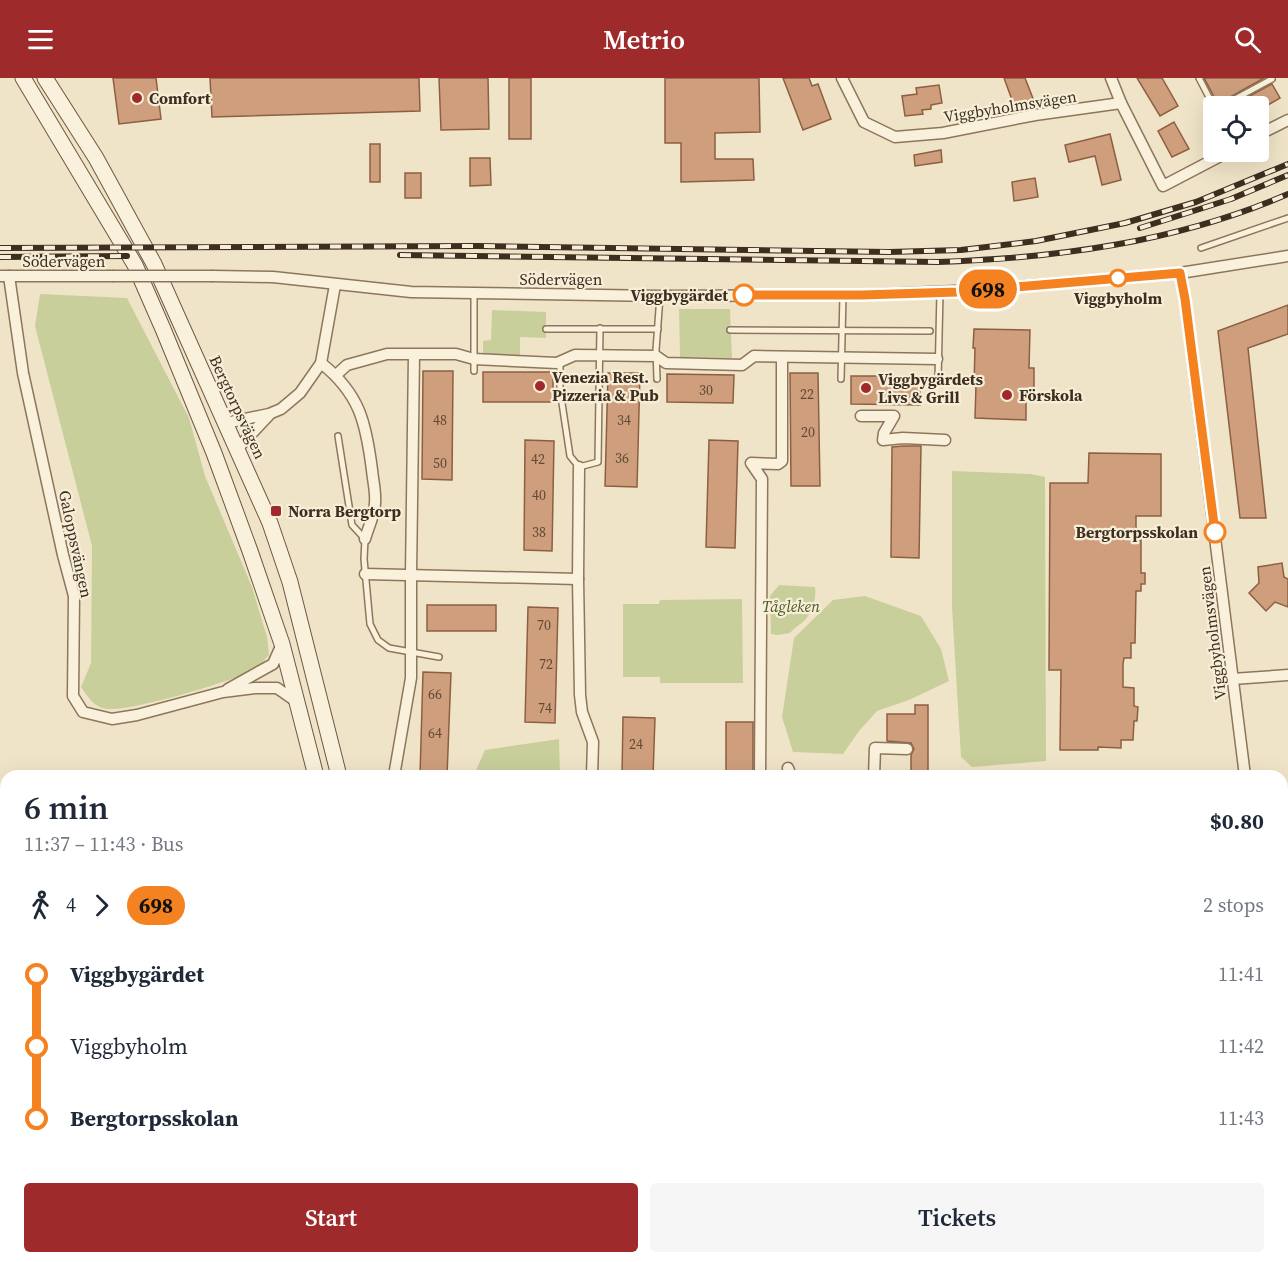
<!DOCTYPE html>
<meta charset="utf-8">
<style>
body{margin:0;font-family:"Source Serif 4",serif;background:#f6f6f7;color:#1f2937;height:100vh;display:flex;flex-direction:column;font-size:22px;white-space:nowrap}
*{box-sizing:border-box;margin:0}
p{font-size:20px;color:#747a83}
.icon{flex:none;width:33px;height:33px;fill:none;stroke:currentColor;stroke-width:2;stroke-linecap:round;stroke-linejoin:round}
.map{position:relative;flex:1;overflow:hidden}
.drawer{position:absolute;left:0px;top:692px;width:1288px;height:494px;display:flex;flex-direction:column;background:#fff;border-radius:18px 18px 0 0;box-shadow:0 6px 24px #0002}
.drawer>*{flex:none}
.badge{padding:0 12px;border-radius:20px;font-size:21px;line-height:39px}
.tools{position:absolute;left:1203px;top:18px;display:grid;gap:12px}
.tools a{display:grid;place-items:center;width:66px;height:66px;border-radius:6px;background:#fff;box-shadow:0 6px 24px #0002;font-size:30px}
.map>.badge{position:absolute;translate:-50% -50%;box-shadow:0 0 0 3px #fff}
.legs{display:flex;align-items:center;gap:9px;height:66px;padding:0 24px;font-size:20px}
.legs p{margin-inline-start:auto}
.head{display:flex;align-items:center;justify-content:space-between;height:102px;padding:0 24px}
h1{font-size:33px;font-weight:600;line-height:45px}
.action{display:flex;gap:12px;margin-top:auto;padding:12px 24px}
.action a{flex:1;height:69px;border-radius:6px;background:#9e2a2b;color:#fff;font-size:24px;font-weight:600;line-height:69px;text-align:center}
.action a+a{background:#f6f6f7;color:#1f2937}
ul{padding:0 24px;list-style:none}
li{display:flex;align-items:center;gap:21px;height:72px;font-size:22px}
li i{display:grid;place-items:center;width:9px;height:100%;margin:0 8px;background:currentColor}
li i::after{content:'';width:15px;height:15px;margin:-8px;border:4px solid;border-radius:50%;background:#fff}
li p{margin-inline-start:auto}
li:first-child i{background:linear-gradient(#0000 50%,currentColor 0)}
li:last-child i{background:linear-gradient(currentColor 50%,#0000 0)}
header{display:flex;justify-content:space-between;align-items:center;height:78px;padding:0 24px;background:#9e2a2b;color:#fff;font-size:27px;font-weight:600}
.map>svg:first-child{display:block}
.green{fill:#c9cf9b}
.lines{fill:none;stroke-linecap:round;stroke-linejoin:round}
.stream{stroke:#6f938a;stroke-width:4}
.building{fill:#cf9f7d;stroke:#8d5f41;stroke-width:1.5}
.service-casing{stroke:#8d765c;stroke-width:8}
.minor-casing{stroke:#8d765c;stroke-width:13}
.tertiary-casing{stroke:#8d765c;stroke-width:16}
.secondary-casing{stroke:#6f573f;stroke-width:17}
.motorway-casing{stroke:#5b4430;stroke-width:22}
.service{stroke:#faf1dc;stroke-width:5}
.minor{stroke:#faf1dc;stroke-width:10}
.tertiary{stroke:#faf1dc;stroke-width:14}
.secondary{stroke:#faf1dc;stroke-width:15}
.motorway{stroke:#e0a458;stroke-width:20}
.rail-casing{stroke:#3d2e20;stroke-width:6}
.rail{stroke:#f7eed8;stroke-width:4;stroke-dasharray:11;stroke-linecap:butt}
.minor-bridge-casing{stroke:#8d765c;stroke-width:13;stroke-linecap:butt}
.minor-bridge{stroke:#faf1dc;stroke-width:10}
.line-1-casing{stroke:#fff;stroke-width:14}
.line-1{stroke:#f58220;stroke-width:9}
.poi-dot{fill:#9e2a2b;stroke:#f7eed8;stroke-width:2}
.stop-1-dot{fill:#fff;stroke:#f58220;stroke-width:3}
.labels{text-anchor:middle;stroke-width:4.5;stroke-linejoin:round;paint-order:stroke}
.number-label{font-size:14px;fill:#624a37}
.poi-label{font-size:16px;font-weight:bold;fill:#3d2e20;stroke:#f7eed8;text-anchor:start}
.street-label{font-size:16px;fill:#3d2e20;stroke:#f7eed8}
.stop-label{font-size:16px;font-weight:bold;fill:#3d2e20;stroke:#f7eed8;text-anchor:end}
.park-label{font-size:16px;font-style:italic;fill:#4d5a26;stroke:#f7eed8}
</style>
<header><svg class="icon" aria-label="menu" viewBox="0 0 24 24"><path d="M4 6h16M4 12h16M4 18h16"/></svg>Metrio<svg class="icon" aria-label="search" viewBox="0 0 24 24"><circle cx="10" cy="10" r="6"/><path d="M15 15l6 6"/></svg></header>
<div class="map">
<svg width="1288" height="1184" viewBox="0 0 1288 1184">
<rect width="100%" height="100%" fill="#f0e4c8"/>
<g class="green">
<path d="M40,216L127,220L189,340L205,398L252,509L267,559L269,577C265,581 261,587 256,590C237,603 131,633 109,631C94,630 89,620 81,609L91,585L92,468L35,248Z"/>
<polygon points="679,231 730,231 732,280 680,279"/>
<polygon points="492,232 546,234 546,260 520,259 520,279 483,278 483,263 491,262"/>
<polygon points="952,393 1031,396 1045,399 1046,683 972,689 961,679 952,530"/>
<path d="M779,507L815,509C817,519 812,534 805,542C800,547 795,549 790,555L778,557L771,556L770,518Z"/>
<polygon points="865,518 921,538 941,571 949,603 909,622 877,633 859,653 843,676 793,674 782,639 794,560 833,522"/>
<polygon points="742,521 743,605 660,605 660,599 623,599 623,526 659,526 660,522"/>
<polygon points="559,661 560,697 474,697 485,672"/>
<polygon points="1283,1044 1288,1044 1288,1184 1068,1184 1069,1179 1282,1179"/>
<polygon points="375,1179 471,1179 472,1184 367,1184"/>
</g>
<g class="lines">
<polyline class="stream" points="1072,1179 1082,1184"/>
</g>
<g class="building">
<polygon points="113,0 156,0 161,41 119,46"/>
<polygon points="210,0 419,0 420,33 212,39"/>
<polygon points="439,0 488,0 489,51 441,52"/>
<rect x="509" y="0" width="22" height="61"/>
<polygon points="665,0 759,0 760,54 715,55 715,81 753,81 754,102 681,104 681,65 665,65"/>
<polygon points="783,0 809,0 812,8 818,6 831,41 803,52"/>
<polygon points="1004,0 1025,0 1034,23 1015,30"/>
<polygon points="1137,0 1162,0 1178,28 1160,38"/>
<polygon points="1204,0 1264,0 1218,26"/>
<polygon points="1272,6 1280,20 1258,33 1258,28 1231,28"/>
<polygon points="939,7 942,25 931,27 931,31 922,32 923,36 905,38 902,18 917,16 916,10"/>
<polygon points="1174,44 1189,71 1172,79 1158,53"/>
<polygon points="1110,56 1121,102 1102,107 1095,78 1069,84 1065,67"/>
<rect x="370" y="66" width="10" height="38"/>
<polygon points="941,72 942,84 915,88 914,77"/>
<polygon points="470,80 490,80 491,107 470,108"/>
<rect x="405" y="95" width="16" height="25"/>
<polygon points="1035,100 1038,119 1014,123 1012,104"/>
<polygon points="1288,227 1288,256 1248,270 1266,440 1240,440 1218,253"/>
<polygon points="974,251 1030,252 1029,290 1034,290 1034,313 1026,313 1026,342 975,340 976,307 974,307 975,270 973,270"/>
<polygon points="423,293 453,293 452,402 422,401"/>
<rect x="483" y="294" width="70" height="30"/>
<polygon points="608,295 640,295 637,409 605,408"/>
<polygon points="790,295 818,295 820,408 791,408"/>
<polygon points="667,296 734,297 733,325 667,324"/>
<polygon points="851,298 920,298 920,327 851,326"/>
<polygon points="525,362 554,363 552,473 524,472"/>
<polygon points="709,362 738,363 735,470 706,469"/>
<polygon points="903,368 921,368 919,480 891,479 892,369"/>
<polygon points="1089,375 1161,376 1161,438 1136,438 1136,463 1141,462 1141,495 1145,495 1145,506 1141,506 1141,513 1136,513 1135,565 1131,565 1131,580 1124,580 1123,586 1123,609 1134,610 1134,628 1138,629 1137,643 1134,643 1133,662 1121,662 1121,670 1098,669 1098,672 1060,672 1061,592 1049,592 1050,405 1088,405"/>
<polygon points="1282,485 1284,499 1288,501 1288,529 1275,524 1266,533 1249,515 1259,505 1258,489"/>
<rect x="427" y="527" width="69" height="26"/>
<polygon points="528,529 558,530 555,645 525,644"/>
<polygon points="423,594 451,595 447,698 420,698"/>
<polygon points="915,627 928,627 928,698 911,698 911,677 914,671 911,665 887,663 887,636 915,636"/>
<polygon points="623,639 655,640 653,698 622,698"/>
<rect x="726" y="644" width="27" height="54"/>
</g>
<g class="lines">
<defs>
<g id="service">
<polyline points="1199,0 1214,29"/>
<polyline points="1222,28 1272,1"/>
<polyline points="1201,170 1288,140"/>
<polyline points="546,251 658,251"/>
<polyline points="730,252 930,253"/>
<polyline points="560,284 560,312 570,378 579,389 598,384 600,250"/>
<polyline points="474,293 474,215"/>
<polyline points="657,301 656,272 660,218"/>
<polyline points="841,301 843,217"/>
<polyline points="938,302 940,214"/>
<polyline points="338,358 352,447 365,461 364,481 370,546 378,562 389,570 439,579"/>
</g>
<g id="minor">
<polyline points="842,0 864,44 895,59 943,55 1035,37 1121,25"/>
<polyline points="1111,0 1121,25 1163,108 1228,74"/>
<polyline points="1258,57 1288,42"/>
<polyline points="1180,195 1185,221 1245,698"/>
<polyline points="0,198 112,198"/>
<polyline points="9,198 23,295 63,477 74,518 73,618 83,634 112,641 137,637 223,614 255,610 277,610 297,624"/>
<polyline points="213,198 273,199 411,214 474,215 660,218 862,217 978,212 1180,195 1288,178"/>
<path d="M321,285C360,316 366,345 372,392C373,403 376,414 375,425C375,436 368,450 365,461"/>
<polyline points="336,297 347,287 387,276 456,276 474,281 557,285 575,277 656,278 666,285 742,287 754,278 937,281"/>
<polyline points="861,338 894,338 884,355 883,362 903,360 945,362"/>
<polyline points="226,345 269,336 281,331 300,315 321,285 335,207"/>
<polyline points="237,371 269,337"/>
<polyline points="579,389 578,501 580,617 582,634 593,664 592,698"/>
<polyline points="365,496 578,501"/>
<polyline points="1232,601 1288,597"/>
<polyline points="228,611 273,586 282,566"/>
<polyline points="788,690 791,698"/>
<polyline points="394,698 411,600 411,497 414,277"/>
<polyline points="760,698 762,401 751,385 778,386 782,383 782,279"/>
<polyline points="874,698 875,670 907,671"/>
<polyline points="0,823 6,825"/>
<polyline points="0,998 6,1000"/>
<polyline points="747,1179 748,1184"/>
<polyline points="1007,1179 1007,1184"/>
<polyline points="10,1184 12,1179"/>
<polyline points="61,1184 68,1179"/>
</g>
<g id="tertiary">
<polyline points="1282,918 1288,918"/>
<polyline points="1282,1087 1288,1087"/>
</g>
<g id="secondary">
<polyline points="23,0 135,187 163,251 214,375 250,473 282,566 316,698"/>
<polyline points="45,0 96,80 154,186 270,445 290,504 339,698"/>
<polyline points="479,1179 479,1184"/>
<polyline points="494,1179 495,1184"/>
</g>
<g id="motorway">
<polyline points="1282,1003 1288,1004"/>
<polyline points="1282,1024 1288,1024"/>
<polyline points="145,1184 153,1179"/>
<polyline points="247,1184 257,1179"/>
<polyline points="297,1184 307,1179"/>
<polyline points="348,1184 358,1179"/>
</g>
</defs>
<use href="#service" class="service-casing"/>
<use href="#minor" class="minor-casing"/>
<use href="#tertiary" class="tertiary-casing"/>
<use href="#secondary" class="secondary-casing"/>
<use href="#motorway" class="motorway-casing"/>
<use href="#service" class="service"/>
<use href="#minor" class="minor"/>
<use href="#tertiary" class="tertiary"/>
<use href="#secondary" class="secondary"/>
<use href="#motorway" class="motorway"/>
<defs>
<g id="rail">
<polyline points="1140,150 1231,121 1288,97"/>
<polyline points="0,170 477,168 889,174 961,172 1036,163 1125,145 1196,124 1288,86"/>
<path d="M400,177L938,184C1058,180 1177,164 1288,116"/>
<polyline points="0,179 127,178"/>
</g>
</defs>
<use href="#rail" class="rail-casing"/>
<use href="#rail" class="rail"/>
<defs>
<polyline id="minor-bridge" points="112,198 213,198"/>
</defs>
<use href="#minor-bridge" class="minor-bridge-casing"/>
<use href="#minor-bridge" class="minor-bridge"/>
</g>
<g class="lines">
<defs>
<polyline id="line-1" points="744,217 862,217 957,214 1180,195 1185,221 1215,454"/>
</defs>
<use href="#line-1" class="line-1-casing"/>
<use href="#line-1" class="line-1"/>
</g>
<g class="poi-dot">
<circle cx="137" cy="20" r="6"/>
<circle cx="540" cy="308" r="6"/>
<circle cx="866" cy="310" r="6"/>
<circle cx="1007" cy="317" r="6"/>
<rect x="270" y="427" width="12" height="12" rx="3"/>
</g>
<g class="stop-1-dot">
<circle cx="1118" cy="200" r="8"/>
<circle cx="744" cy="217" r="10"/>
<circle cx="1215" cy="454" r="10"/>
</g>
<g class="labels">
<g class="number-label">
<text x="706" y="317">30</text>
<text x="807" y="321">22</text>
<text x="440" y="347">48</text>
<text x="624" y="347">34</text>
<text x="808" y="359">20</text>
<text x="622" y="385">36</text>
<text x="538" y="386">42</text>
<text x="440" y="390">50</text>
<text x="539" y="422">40</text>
<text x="539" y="459">38</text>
<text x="544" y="552">70</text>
<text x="546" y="591">72</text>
<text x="435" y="621">66</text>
<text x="545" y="635">74</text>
<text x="435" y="660">64</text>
<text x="636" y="671">24</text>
</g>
<g class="poi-label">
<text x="149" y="26">Comfort</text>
<text x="552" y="305">Venezia Rest.<tspan x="552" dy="18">Pizzeria &amp; Pub</tspan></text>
<text x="878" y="307">Viggbygärdets<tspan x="878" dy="18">Livs &amp; Grill</tspan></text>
<text x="1019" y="323">Förskola</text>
<text x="288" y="439">Norra Bergtorp</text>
</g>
<g class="street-label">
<text transform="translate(1010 28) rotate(-9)" y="6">Viggbyholmsvägen</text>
<text x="64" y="189">Södervägen</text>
<text x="561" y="207">Södervägen</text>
<text transform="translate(238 329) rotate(65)" y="6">Bergtorpsvägen</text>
<text transform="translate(76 466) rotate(78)" y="6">Galoppsvängen</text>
<text transform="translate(1212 555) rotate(-97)" y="6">Viggbyholmsvägen</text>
</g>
<g class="stop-label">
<text x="728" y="223">Viggbygärdet</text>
<text x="1118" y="226" text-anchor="middle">Viggbyholm</text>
<text x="1198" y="460">Bergtorpsskolan</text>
</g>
<g class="park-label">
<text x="791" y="534">Tågleken</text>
</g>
</g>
</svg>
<div class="tools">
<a><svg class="icon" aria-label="locate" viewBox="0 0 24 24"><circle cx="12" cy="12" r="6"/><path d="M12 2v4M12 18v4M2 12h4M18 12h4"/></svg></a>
</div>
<b class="badge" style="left:988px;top:211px;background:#f58220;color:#111">698</b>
<section class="drawer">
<div class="head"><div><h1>6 min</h1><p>11:37 – 11:43 · Bus</p></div><b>$0.80</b></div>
<div class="legs"><svg class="icon" aria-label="walk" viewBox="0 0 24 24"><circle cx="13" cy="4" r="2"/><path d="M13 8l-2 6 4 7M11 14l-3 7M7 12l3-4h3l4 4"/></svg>4<svg class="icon" aria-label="forward" viewBox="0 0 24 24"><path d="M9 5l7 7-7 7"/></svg><b class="badge" style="background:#f58220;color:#111">698</b><p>2 stops</p></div>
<ul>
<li><i style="color:#f58220"></i><b>Viggbygärdet</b><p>11:41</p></li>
<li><i style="color:#f58220"></i><span>Viggbyholm</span><p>11:42</p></li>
<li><i style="color:#f58220"></i><b>Bergtorpsskolan</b><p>11:43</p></li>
</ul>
<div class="action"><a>Start</a><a>Tickets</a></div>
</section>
</div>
